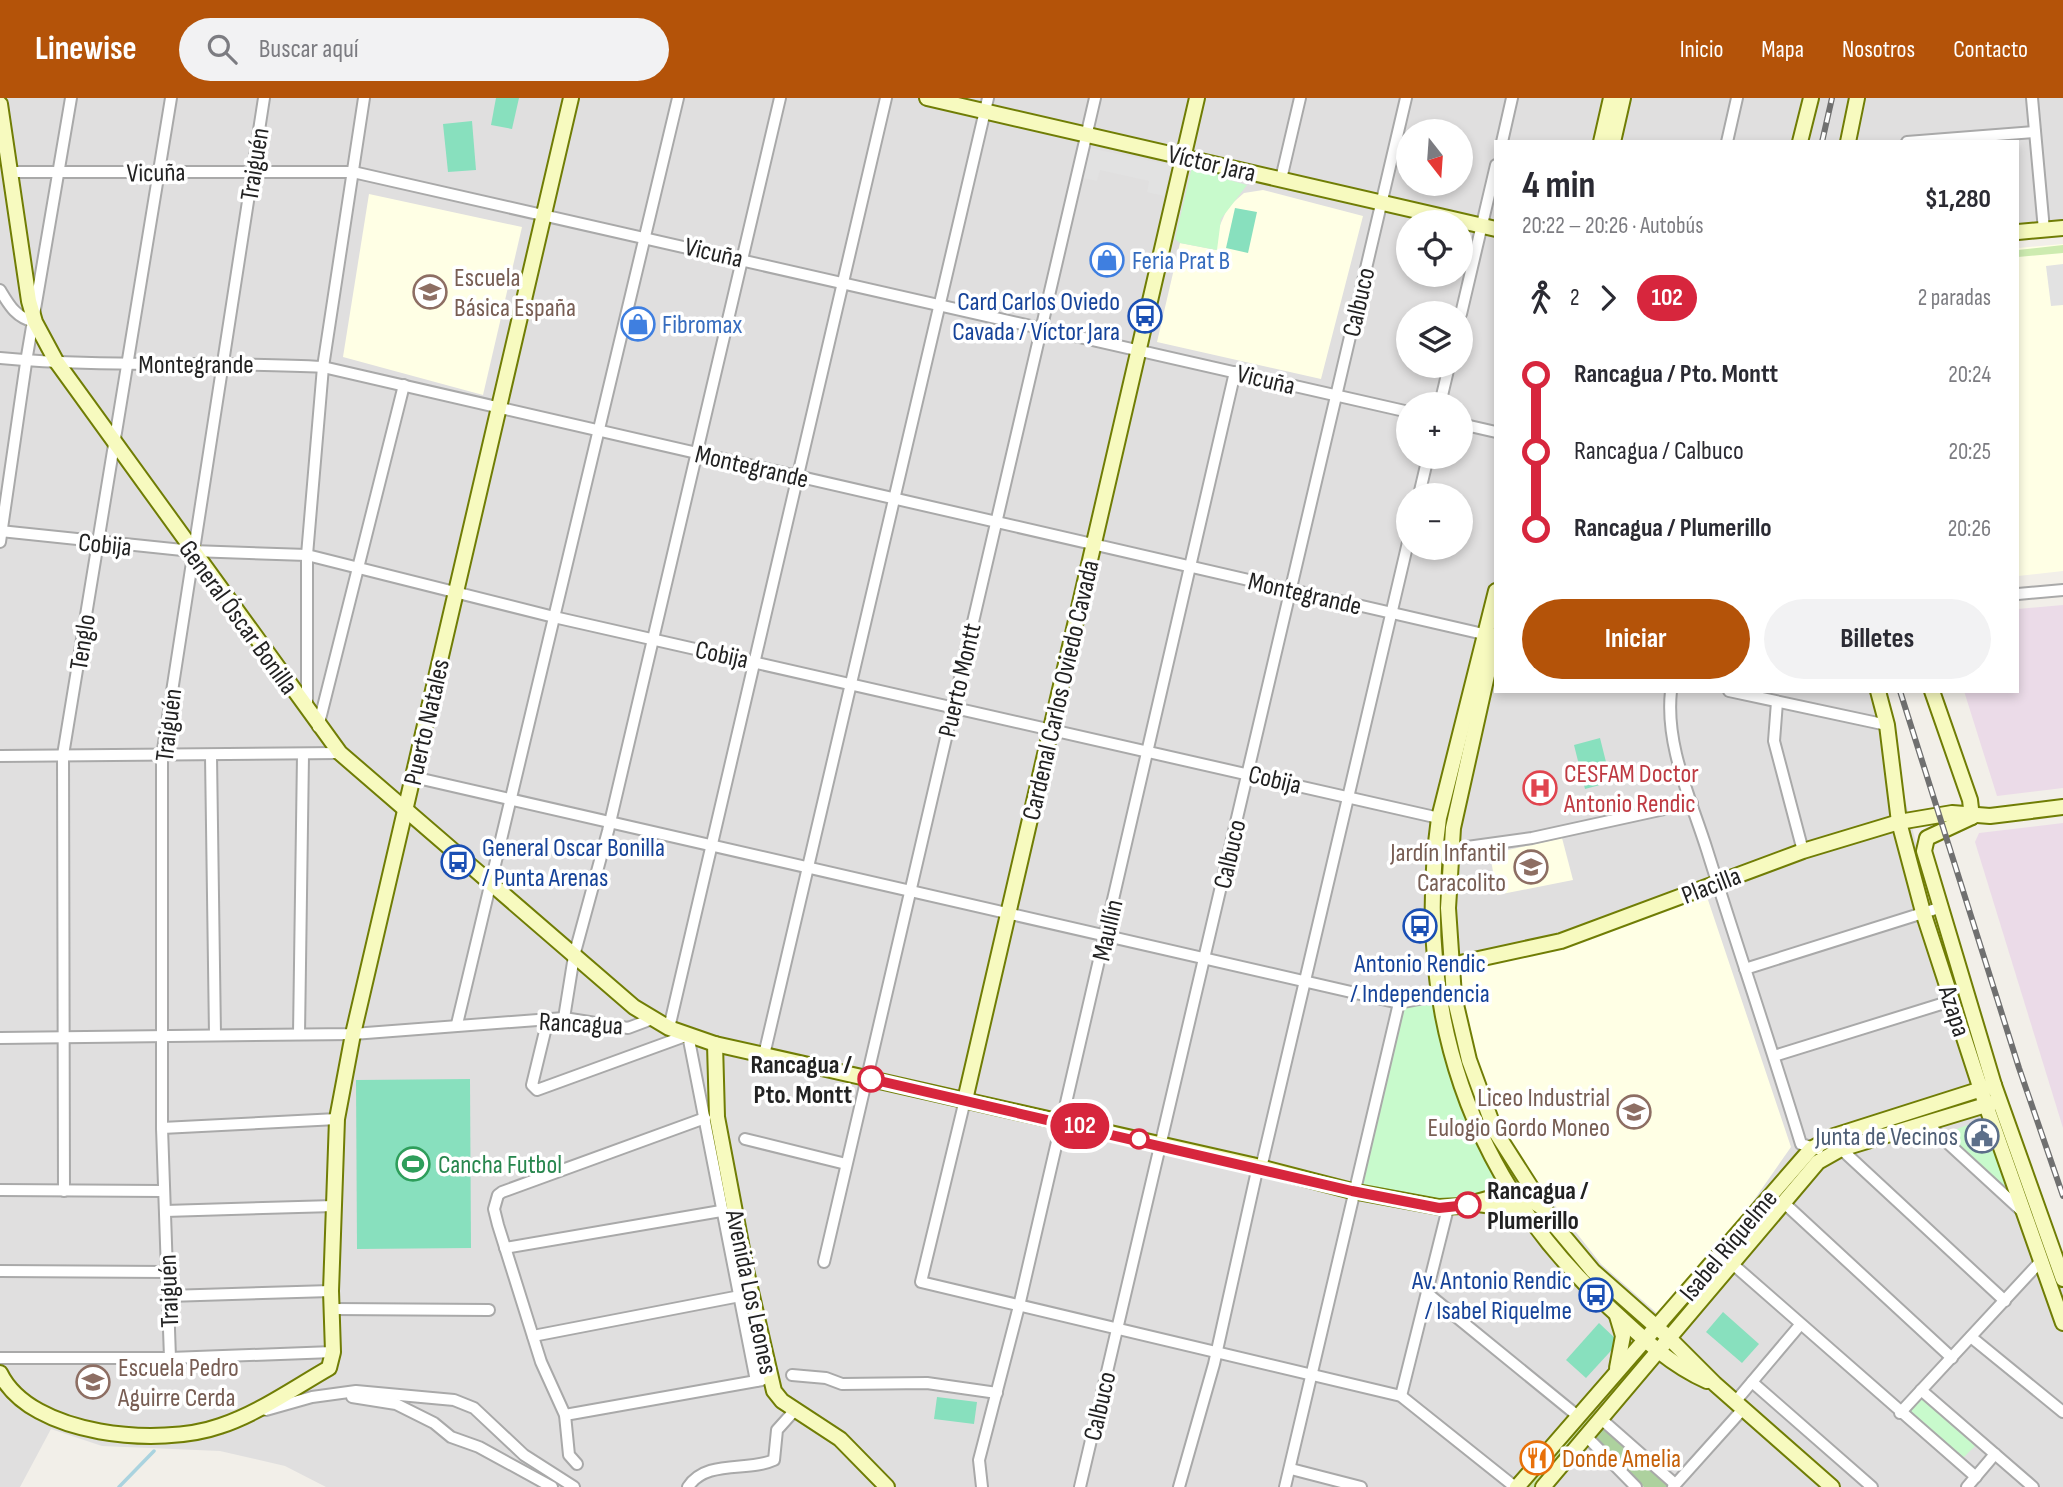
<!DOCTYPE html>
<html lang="es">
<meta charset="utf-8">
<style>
body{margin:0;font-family:"Sofia Sans Condensed",sans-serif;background:#f2f2f3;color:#2b2b33;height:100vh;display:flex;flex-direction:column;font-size:26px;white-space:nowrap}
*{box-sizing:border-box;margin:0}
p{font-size:23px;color:#7c7c81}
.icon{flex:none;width:38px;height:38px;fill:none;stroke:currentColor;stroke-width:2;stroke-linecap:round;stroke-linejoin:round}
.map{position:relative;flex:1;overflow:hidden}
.drawer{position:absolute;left:1494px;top:42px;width:525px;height:553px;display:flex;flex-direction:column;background:#fff;border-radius:0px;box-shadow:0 4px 10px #0003}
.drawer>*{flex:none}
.badge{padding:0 14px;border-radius:23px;font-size:24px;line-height:46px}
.needle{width:46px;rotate:163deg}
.buttons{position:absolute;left:1396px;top:21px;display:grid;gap:14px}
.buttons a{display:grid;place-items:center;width:77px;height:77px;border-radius:50%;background:#fff;box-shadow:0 4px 10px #0003;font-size:35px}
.map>.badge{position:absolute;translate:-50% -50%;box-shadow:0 0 0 4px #fff}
.legs{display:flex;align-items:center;gap:10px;height:77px;padding:0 28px;font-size:23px}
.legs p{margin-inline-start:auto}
.head{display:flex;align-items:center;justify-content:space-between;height:119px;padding:0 28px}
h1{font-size:38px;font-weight:700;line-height:52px}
.button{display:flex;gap:14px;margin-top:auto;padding:14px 28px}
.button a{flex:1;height:80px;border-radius:42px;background:#b45309;color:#fff;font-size:28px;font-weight:700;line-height:80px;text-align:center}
.button a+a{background:#f2f2f3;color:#2b2b33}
ul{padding:0 28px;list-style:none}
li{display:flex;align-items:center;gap:24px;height:77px;font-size:26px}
li i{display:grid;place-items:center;width:10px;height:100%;margin:0 9px;background:currentColor}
li i::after{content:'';width:18px;height:18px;margin:-9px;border:5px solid;border-radius:50%;background:#fff}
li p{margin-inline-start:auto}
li:first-child i{background:linear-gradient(#0000 50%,currentColor 0)}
li:last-child i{background:linear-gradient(currentColor 50%,#0000 0)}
header{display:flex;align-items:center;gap:42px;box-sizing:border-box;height:98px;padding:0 35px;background:#b45309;color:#fff}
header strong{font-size:33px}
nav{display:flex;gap:38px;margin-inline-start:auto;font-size:24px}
.search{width:490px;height:63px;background:#f2f2f3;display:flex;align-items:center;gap:18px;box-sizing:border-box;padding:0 24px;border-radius:38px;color:#7c7c81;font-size:26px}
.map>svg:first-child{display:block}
.residential{fill:#e0dfdf;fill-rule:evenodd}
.industrial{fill:#ebdbe8}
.education{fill:#ffffe5}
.grass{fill:#cdebb0}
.forest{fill:#add19e}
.park{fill:#c8facc}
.pitch{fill:#88e0be}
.parking{fill:#e2e2e2}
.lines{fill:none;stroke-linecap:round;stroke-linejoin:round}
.stream{stroke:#aad3df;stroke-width:3.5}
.street-casing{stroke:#a9a9a9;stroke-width:14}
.secondary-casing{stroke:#707d05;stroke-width:18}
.street{stroke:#fff;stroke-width:10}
.secondary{stroke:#f7fabf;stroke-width:14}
.rail-casing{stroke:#707070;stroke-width:6}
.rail{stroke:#fff;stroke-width:3.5;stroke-dasharray:10;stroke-linecap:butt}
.line-1-casing{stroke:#fff;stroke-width:16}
.line-1{stroke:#d7263d;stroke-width:10}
.stop-1-dot{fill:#fff;stroke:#d7263d;stroke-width:3.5}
.labels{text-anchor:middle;stroke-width:7;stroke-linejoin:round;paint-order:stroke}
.street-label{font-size:26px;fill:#222;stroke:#fff}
.shop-label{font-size:26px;fill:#366cbe;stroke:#fff;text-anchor:start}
.education-label{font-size:26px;fill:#785e54;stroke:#fff;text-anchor:start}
.transit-label{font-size:26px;fill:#164399;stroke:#fff;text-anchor:end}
.health-label{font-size:26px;fill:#be3a42;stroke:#fff;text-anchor:start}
.stop-label{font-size:26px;font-weight:bold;fill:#222;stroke:#fff;text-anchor:end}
.service-label{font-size:26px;fill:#4e5e75;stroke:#fff;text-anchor:end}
.leisure-label{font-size:26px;fill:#27864d;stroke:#fff;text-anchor:start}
.food-label{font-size:26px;fill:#c56008;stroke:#fff;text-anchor:start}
</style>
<header>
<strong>Linewise</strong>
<div class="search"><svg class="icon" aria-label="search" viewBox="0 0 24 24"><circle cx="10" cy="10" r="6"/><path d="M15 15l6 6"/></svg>Buscar aquí</div>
<nav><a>Inicio</a><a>Mapa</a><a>Nosotros</a><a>Contacto</a></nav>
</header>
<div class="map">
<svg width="2063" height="1389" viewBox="0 0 2063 1389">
<rect width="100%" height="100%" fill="#f2efe9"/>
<path class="residential" d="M0,0H2063V133L2018,137V44H1496V593H1878L1916,745L2063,1160V1389H326L285,1368L220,1353L102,1348L51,1331L20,1389H0ZM1409,33H1461V86H1409ZM1409,124H1461V177H1409ZM1409,215H1461V268H1409ZM1409,306H1461V359H1409ZM1409,397H1461V450H1409Z"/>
<g class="industrial">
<polygon points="2063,507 2063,690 1997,698 1964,593 2018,593 2018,511"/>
<polygon points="2063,725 2063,1030 1975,744 1979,735"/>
</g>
<g class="education">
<polygon points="1263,92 1363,118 1321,281 1157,244 1180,145 1216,152 1217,134 1228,109 1244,95"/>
<polygon points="369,96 522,129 483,297 343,259"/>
<polygon points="2063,146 2063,473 2018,478 2018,150"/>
<polygon points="1562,740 1573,782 1497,797 1490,756"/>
<polygon points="1705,793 1791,1049 1719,1152 1659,1217 1601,1166 1548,1099 1519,1071 1482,995 1454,868"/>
</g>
<g class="grass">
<polygon points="2063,147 2063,155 2018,159 2018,152"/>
<polygon points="1595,1313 1591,1325 1536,1389 1528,1389"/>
</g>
<polygon class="forest" points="1603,1330 1670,1385 1667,1389 1644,1389 1593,1341"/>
<g class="park">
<polygon points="1192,69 1226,77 1229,82 1247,87 1221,121 1217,152 1180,145 1175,141"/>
<polygon points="1434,907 1449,968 1503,1091 1448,1105 1359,1089 1403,909"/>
<polygon points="1987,1020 2013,1098 1940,1037"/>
<polygon points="1921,1298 1975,1348 1961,1362 1907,1316"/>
</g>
<g class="pitch">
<polygon points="496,0 519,0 512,31 491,27"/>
<polygon points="472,23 476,72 448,74 443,26"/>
<polygon points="1235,110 1257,114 1248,155 1226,150"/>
<polygon points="1600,640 1611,684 1585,691 1574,647"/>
<polygon points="470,981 471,1150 357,1151 356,982"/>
<polygon points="1723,1214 1759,1246 1742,1265 1706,1234"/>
<polygon points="1599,1225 1619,1244 1586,1280 1566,1262"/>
<polygon points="937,1299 977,1304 974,1326 934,1321"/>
</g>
<g class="parking">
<polygon points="1089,50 1171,67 1164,98 1147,94 1149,83 1100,72 1097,83 1082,80"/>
<polygon points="2063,166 2063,207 2051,208 2046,168"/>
</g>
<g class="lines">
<polyline class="stream" points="119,1389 154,1353"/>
<defs>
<g id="street">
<polyline points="2032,0 2044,132"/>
<polyline points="1502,44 1512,0"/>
<polyline points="1727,44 1737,0"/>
<polyline points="1907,44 2035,34"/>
<polyline points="10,74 353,74 1409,314"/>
<polyline points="1281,81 1300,0"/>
<path d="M0,192C9,207 16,220 35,224"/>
<polyline points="1461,216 1496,67"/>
<path d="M0,260C107,270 216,263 323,269L1492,538"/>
<polyline points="1440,306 1449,268"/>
<polyline points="1461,326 1496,334"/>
<polyline points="1419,397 1428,359"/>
<polyline points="0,433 192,453 307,457 554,519 1439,720"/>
<polyline points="0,444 27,258 71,0"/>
<polyline points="2018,496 2063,492"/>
<path d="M1671,593C1665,648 1691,701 1707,752C1738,851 1771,948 1801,1046L1818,1051"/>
<polyline points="1729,593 1887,627"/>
<polyline points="1777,604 1774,643 1803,753"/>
<polyline points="307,610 307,457 323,269 364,0"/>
<polyline points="318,629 404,287"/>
<polyline points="0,658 340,655"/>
<polyline points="211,658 215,937"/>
<polyline points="413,679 1399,905 1439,897"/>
<polyline points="1451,748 1460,750 1532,740 1692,705"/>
<polyline points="1745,871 1942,809"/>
<polyline points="564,920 574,858 608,733 780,0"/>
<polyline points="548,921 532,987 537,992 688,937 756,1283"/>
<polyline points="457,926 678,0"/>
<polyline points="669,930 886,0"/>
<polyline points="299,936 303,657"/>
<polyline points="0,940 353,936 564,920 628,930 652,921"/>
<polyline points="764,957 988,0"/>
<polyline points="1774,958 1951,903"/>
<polyline points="965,1002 921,1184 1401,1298 1515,1389"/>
<polyline points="1926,1025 2024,1115"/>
<polyline points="162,1030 337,1021"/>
<polyline points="745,1041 846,1066"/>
<polyline points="1837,1051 1841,1051 2005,1203"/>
<polyline points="0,1092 163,1093"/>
<polyline points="64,1093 63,657 171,0"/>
<polyline points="1783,1104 1952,1260"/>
<polyline points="165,1113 334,1108"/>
<polyline points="505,1150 721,1113"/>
<polyline points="1728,1162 1976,1379"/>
<polyline points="824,1164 1095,0"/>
<polyline points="0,1173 167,1174"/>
<polyline points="1427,1195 1579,1319"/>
<polyline points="168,1198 331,1193"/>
<polyline points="332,1211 489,1212"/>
<polyline points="533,1238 740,1198"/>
<polyline points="1971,1239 2063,1314"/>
<polyline points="0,1260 170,1260 333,1254"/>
<polyline points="170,1260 162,1030 162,658 264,0"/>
<polyline points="792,1277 826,1280 842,1286 927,1285 997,1295"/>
<polyline points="1752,1284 1872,1389"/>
<polyline points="1921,1292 2033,1389"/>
<polyline points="1401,1298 1448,1110"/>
<polyline points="352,1299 396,1306 434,1325 451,1339 479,1349 552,1389"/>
<polyline points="1735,1304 1800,1227"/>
<polyline points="266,1312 312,1299 356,1293 454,1302 474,1310 524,1357 574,1389"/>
<polyline points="1900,1315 2040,1164"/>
<polyline points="565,1317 762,1282"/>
<polyline points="1600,1320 1675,1386"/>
<polyline points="1585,1337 1636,1389"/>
<polyline points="577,1366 569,1357 565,1317 541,1264 498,1127 494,1111 498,1097 502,1094 705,1020"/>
<polyline points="1291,1371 1361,1389"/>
<path d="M688,1389C706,1361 748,1374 774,1362L777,1332L795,1312"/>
<polyline points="982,1389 979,1362 1019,1208 1235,274"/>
<polyline points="1080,1389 1406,0"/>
<polyline points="1179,1389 1214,1266 1256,1077 1261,1070 1409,440"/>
<polyline points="1285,1389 1399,905"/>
<polyline points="1673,1389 1743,1311"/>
<polyline points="1967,1389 1995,1356"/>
</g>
<g id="secondary">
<polyline points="927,0 1496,131"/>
<polyline points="0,6 29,203 35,224 56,263 340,655 634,909 669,930 715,946 1252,1067 1352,1093 1439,1109 1462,1108 1516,1093 1543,1110"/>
<polyline points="1601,44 1611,0"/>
<polyline points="1613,44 1623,0"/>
<polyline points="1800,44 1811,0"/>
<polyline points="1848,44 1857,0"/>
<polyline points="2018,134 2063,130"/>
<path d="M1496,493L1439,720C1413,910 1468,1080 1610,1210C1639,1237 1670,1267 1707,1283"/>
<polyline points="1496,537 1453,730 1448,810 1454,898 1469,962 1495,1033 1557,1130 1593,1173 1669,1240 1715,1286 1832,1389"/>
<polyline points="1878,593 1887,627 1899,724 1923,814 1986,1007 2063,1225"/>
<polyline points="1932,593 1970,702 1972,719"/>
<polyline points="1972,719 1927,740 1924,753 1994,987 2063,1181"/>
<polyline points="1451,867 1561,843 1803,753 1899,724 1952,715 1990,718 2063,709"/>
<polyline points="715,946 717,1019 746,1172 774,1293 782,1303 840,1341 887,1389"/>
<polyline points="965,1002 1197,0"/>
<polyline points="1478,1106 1521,1112"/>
<polyline points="1617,1270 1623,1238 1617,1218"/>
<path d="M0,1275C31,1339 161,1349 220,1328C259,1315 294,1290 329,1270L333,1254L331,1193L337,1021L353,936L571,0"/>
<polyline points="1517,1389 1811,1051 1834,1038 1994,987"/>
<polyline points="1543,1389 1818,1064 1841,1051 1999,1003"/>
</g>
</defs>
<use href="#street" class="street-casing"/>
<use href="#secondary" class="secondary-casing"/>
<use href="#street" class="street"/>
<use href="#secondary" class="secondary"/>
<defs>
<g id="rail">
<polyline points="1822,44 1832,0"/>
<polyline points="1900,593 2019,970 2063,1098"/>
</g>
</defs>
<use href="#rail" class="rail-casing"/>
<use href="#rail" class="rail"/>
</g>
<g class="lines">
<defs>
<polyline id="line-1" points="871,981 1352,1093 1439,1110 1468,1107"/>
</defs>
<use href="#line-1" class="line-1-casing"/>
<use href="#line-1" class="line-1"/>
</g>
<defs>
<symbol id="shop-ring" viewBox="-11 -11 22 22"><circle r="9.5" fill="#fff" stroke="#3f7fe0" stroke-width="1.5"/><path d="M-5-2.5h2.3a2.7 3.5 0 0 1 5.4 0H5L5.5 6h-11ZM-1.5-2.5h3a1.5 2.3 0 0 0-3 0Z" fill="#3f7fe0"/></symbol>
<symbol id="school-ring" viewBox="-11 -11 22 22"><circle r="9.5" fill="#fff" stroke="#8d6e63" stroke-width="1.5"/><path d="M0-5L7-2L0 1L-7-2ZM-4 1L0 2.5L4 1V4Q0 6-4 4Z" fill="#8d6e63"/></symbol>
<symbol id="bus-ring" viewBox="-11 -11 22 22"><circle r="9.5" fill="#fff" stroke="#1a4fb4" stroke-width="1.5"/><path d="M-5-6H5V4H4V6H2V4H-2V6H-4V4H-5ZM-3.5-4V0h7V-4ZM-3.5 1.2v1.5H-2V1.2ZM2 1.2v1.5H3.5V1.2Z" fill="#1a4fb4"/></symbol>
<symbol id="hospital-ring" viewBox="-11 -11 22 22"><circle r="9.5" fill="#fff" stroke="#e0444e" stroke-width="1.5"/><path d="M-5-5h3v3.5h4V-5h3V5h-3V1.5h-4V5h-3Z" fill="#e0444e"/></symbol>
<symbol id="civic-ring" viewBox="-11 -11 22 22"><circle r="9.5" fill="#fff" stroke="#5c6f8a" stroke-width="1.5"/><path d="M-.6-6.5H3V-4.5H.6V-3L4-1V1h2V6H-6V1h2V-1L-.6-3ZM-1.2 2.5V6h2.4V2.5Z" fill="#5c6f8a"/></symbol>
<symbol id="stadium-ring" viewBox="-11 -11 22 22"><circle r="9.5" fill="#fff" stroke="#2e9e5b" stroke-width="1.5"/><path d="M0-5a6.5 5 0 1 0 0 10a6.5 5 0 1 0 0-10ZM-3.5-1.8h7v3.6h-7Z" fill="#2e9e5b"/></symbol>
<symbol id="restaurant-ring" viewBox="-11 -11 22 22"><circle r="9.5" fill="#fff" stroke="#e8710a" stroke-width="1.5"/><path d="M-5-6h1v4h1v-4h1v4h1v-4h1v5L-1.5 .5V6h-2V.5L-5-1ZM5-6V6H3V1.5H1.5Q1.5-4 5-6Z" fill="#e8710a"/></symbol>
</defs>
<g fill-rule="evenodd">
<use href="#shop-ring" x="1088" y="143" width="38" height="38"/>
<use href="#school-ring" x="411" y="175" width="38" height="38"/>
<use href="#bus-ring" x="1126" y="199" width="38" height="38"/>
<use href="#shop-ring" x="619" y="207" width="38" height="38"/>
<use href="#hospital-ring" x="1521" y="671" width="38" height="38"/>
<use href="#bus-ring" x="439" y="745" width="38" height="38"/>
<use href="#school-ring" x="1512" y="750" width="38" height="38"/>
<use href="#bus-ring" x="1401" y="809" width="38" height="38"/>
<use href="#school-ring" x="1615" y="995" width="38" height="38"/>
<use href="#civic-ring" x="1963" y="1019" width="38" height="38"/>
<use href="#stadium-ring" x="394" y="1047" width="38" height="38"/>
<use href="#bus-ring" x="1577" y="1178" width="38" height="38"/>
<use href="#school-ring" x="74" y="1265" width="38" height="38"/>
<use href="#restaurant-ring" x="1518" y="1341" width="38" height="38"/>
</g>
<g class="stop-1-dot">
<circle cx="871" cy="981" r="12"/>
<circle cx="1139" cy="1041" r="9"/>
<circle cx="1468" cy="1107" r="12"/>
</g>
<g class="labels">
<g class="street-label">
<text transform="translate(1212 65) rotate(13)" y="9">Víctor Jara</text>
<text transform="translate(254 66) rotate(-81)" y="9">Traiguén</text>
<text transform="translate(156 74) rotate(-1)" y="9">Vicuña</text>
<text transform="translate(714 154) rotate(13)" y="9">Vicuña</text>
<text transform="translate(1358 204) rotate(-77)" y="9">Calbuco</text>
<text x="196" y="275">Montegrande</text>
<text transform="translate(1266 281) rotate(13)" y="9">Vicuña</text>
<text transform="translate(752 368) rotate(13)" y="9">Montegrande</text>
<text transform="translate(105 446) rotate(6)" y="9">Cobija</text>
<text transform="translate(1305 495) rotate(13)" y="9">Montegrande</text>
<text transform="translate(239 519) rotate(54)" y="9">General Óscar Bonilla</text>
<text transform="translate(82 544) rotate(-81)" y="9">Tenglo</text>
<text transform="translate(722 556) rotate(12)" y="9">Cobija</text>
<text transform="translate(959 582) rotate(-77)" y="9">Puerto Montt</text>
<text transform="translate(1060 592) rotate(-77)" y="9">Cardenal Carlos Oviedo Cavada</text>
<text transform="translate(426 624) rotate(-77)" y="9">Puerto Natales</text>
<text transform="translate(168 627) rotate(-83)" y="9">Traiguén</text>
<text transform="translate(1275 681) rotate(13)" y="9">Cobija</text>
<text transform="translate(1229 756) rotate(-77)" y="9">Calbuco</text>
<text transform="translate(1711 787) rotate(-21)" y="9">Placilla</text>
<text transform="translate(1107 832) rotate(-77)" y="9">Maullín</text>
<text transform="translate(1955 913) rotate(72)" y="9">Azapa</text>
<text transform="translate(581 925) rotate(3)" y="9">Rancagua</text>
<text transform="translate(1728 1147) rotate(-50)" y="9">Isabel Riquelme</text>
<text transform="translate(168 1193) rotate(-92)" y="9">Traiguén</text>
<text transform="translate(752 1194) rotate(78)" y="9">Avenida Los Leones</text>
<text transform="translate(1099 1308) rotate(-77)" y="9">Calbuco</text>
</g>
<g class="shop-label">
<text x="1132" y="171">Feria Prat B</text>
<text x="662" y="235">Fibromax</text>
</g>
<g class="education-label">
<text x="454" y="188">Escuela<tspan x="454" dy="30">Básica España</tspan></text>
<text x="1506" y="763" text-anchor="end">Jardín Infantil<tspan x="1506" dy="30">Caracolito</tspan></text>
<text x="1610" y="1008" text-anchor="end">Liceo Industrial<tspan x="1610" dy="30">Eulogio Gordo Moneo</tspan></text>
<text x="118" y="1278">Escuela Pedro<tspan x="118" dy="30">Aguirre Cerda</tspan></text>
</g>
<g class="transit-label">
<text x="1120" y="212">Card Carlos Oviedo<tspan x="1120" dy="30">Cavada / Víctor Jara</tspan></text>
<text x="482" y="758" text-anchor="start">General Oscar Bonilla<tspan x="482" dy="30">/ Punta Arenas</tspan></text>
<text x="1420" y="874" text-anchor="middle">Antonio Rendic<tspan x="1420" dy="30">/ Independencia</tspan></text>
<text x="1572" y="1191">Av. Antonio Rendic<tspan x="1572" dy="30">/ Isabel Riquelme</tspan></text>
</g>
<g class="health-label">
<text x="1564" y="684">CESFAM Doctor<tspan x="1564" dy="30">Antonio Rendic</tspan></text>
</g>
<g class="stop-label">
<text x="852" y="975">Rancagua /<tspan x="852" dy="30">Pto. Montt</tspan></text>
<text x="1487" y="1101" text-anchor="start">Rancagua /<tspan x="1487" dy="30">Plumerillo</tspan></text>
</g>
<g class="service-label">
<text x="1958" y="1047">Junta de Vecinos</text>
</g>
<g class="leisure-label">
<text x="438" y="1075">Cancha Futbol</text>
</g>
<g class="food-label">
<text x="1562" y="1369">Donde Amelia</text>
</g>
</g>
</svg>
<div class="buttons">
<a><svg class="needle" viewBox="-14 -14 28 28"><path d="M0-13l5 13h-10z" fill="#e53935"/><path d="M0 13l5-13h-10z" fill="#7c7c81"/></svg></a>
<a><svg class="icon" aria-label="locate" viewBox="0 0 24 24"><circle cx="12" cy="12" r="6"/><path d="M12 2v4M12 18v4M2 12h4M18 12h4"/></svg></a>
<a><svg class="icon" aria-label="layers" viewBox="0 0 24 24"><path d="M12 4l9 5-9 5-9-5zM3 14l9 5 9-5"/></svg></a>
<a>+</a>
<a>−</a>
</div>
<b class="badge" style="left:1080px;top:1028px;background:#d7263d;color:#fff">102</b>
<section class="drawer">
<div class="head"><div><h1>4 min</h1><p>20:22 – 20:26 · Autobús</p></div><b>$1,280</b></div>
<div class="legs"><svg class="icon" aria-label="walk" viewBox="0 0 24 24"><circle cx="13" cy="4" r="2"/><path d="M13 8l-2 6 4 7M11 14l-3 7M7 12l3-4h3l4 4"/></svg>2<svg class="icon" aria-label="forward" viewBox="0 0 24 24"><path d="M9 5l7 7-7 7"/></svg><b class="badge" style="background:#d7263d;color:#fff">102</b><p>2 paradas</p></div>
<ul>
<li><i style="color:#d7263d"></i><b>Rancagua / Pto. Montt</b><p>20:24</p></li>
<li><i style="color:#d7263d"></i><span>Rancagua / Calbuco</span><p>20:25</p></li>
<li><i style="color:#d7263d"></i><b>Rancagua / Plumerillo</b><p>20:26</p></li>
</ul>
<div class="button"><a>Iniciar</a><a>Billetes</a></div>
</section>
</div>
